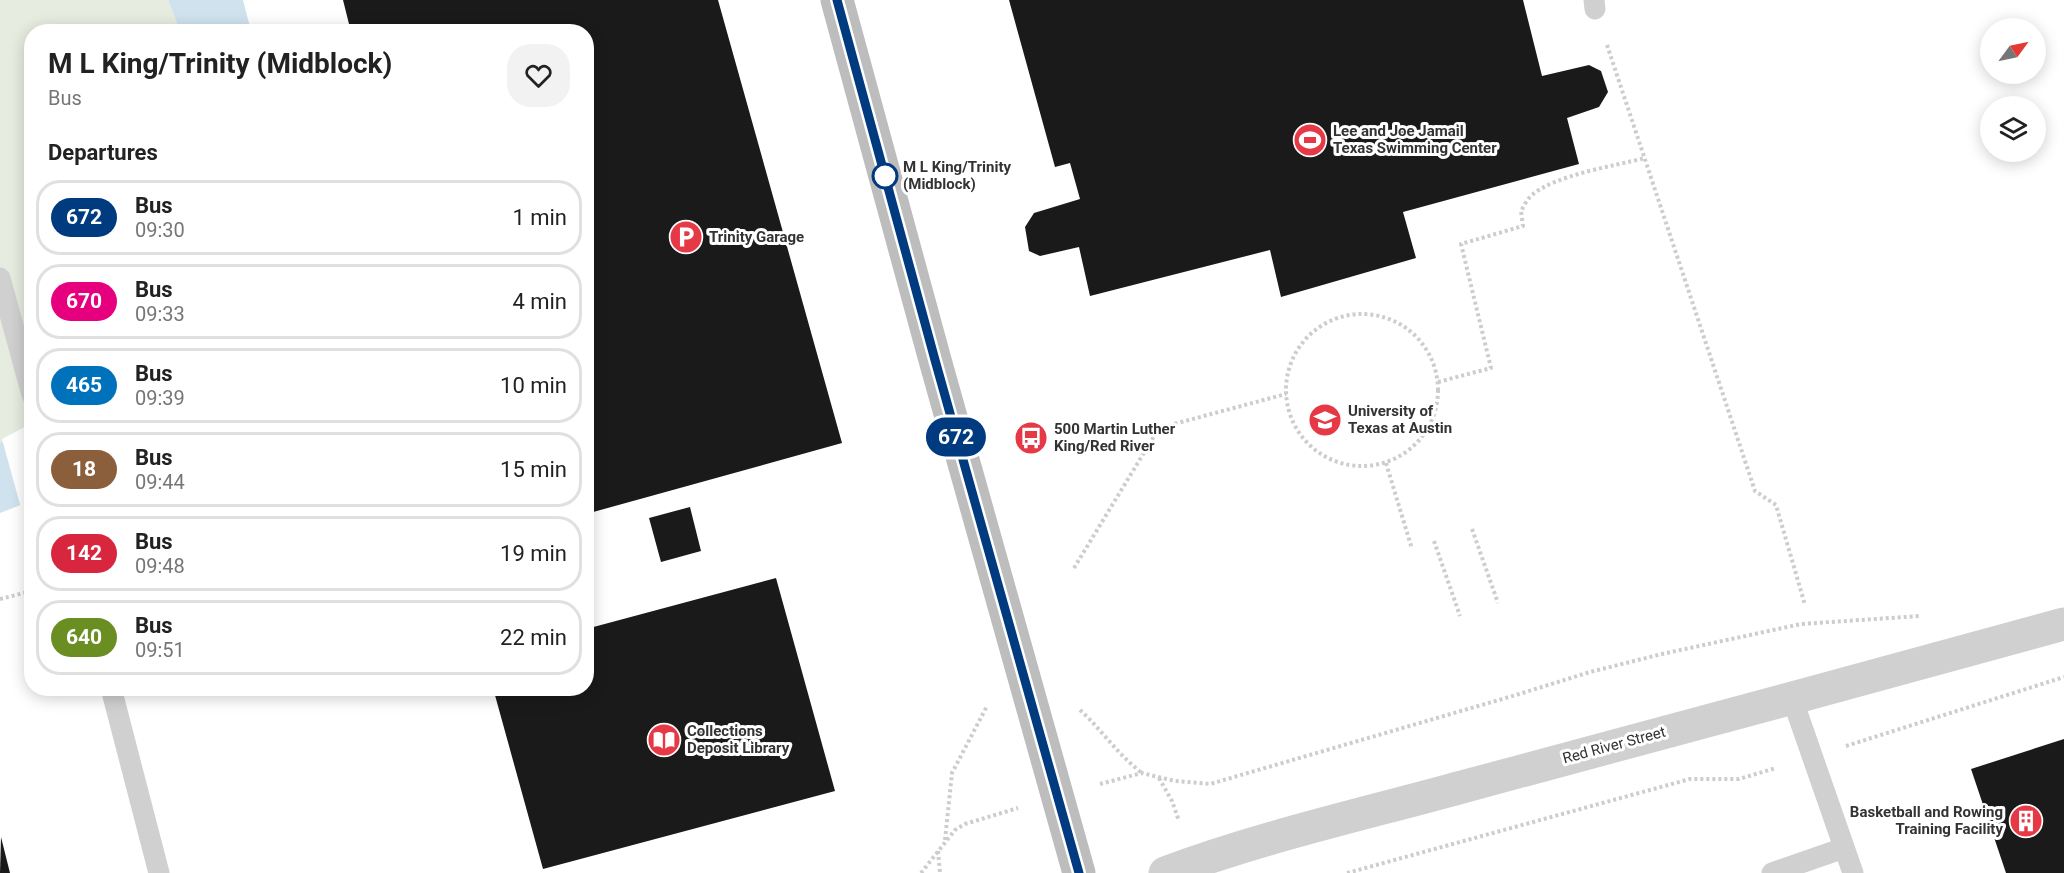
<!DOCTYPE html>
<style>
body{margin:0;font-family:Roboto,sans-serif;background:#f2f2f2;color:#222;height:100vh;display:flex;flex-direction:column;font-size:22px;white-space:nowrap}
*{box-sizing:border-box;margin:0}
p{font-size:20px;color:#767676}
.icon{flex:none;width:33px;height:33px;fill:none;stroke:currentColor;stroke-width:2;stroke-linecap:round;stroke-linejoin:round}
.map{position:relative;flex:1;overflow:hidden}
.panel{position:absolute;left:24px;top:24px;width:570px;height:672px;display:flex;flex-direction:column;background:#fff;border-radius:24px;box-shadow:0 3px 15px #0003}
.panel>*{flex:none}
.badge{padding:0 12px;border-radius:20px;font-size:21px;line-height:39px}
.needle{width:39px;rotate:57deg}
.tools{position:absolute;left:1980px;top:18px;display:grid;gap:12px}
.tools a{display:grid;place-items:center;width:66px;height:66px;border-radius:50%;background:#fff;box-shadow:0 3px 15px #0003;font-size:30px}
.map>.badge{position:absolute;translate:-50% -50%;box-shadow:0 0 0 3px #fff}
h2{padding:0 24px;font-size:22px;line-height:54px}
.round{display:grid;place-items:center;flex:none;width:63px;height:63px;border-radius:24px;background:#f2f2f2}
.head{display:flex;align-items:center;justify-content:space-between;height:102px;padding:0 24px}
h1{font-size:28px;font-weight:700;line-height:45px}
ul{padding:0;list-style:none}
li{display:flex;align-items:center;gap:18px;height:75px;margin:0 12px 9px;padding:0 12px;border:3px solid #e0e0e0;border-radius:24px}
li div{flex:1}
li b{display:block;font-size:22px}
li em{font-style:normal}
li .badge{min-width:66px;font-weight:700;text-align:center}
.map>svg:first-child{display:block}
.green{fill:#e6ecdf}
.water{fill:#cfe2ee}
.pier{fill:#fff}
.building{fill:#1a1a1a}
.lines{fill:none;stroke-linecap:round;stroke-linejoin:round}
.path{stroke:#cdcdcd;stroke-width:4;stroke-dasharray:3 3;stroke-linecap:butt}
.service{stroke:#d0d0d0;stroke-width:21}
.minor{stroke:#d0d0d0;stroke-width:33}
.secondary{stroke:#bdbdbd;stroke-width:33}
.line-casing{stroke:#fff;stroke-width:14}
.line{stroke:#003b80;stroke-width:9}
.stop-dot{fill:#fff;stroke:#003b80;stroke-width:3}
.labels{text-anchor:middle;stroke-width:6;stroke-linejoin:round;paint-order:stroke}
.poi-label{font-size:15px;font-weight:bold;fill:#333;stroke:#fff;text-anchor:start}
.stop-label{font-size:15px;font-weight:bold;fill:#333;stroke:#fff;text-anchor:start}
.street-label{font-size:15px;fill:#333;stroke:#fff}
</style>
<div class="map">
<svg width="2064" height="873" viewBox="0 0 2064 873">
<rect width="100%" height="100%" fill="#fff"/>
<polygon class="green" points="0,0 168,0 180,31 32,32 31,426 0,443"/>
<g class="water">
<polygon points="168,0 243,0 251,31 180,31"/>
<polygon points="31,426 31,501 0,513 0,443"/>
</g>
<polygon class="pier" points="32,423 32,504 21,508 2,439"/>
<g class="building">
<polygon points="343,0 718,0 842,443 586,514 586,32 351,32"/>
<polygon points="1009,0 1523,0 1542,76 1589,65 1601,71 1608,92 1599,107 1567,118 1579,164 1403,212 1416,258 1281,297 1270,250 1090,296 1079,247 1040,256 1029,251 1025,227 1034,213 1080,199 1070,163 1055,167"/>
<polygon points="690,507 701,551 661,562 649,518"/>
<polygon points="776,578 835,791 543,869 493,688 586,688 586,629"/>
<polygon points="2064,739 2064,873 2006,873 1971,769"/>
<polygon points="1,837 10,873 0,873"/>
</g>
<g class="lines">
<g class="path">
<polyline points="1607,45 1755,491 1776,505 1805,605"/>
<circle cx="1362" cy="390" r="76"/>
<path d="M1438,382L1491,368L1461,244L1523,226L1521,211C1524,206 1527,199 1532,195C1555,175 1614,166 1645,158"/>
<polyline points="1386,463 1412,549"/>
<polyline points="1472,529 1498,603"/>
<polyline points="1434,541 1460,616"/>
<polyline points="1074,568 1159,428 1286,394"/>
<polyline points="0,599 32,591"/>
<path d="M1080,710C1102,730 1118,755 1142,773"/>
<polyline points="1846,746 2064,677"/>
<polyline points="1159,778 1172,801 1179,821"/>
<polyline points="1100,784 1142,773 1175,781 1210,784 1516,695 1590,672 1662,654 1801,624 1920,616"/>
<polyline points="945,840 952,773 987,706"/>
<polyline points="938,851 940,873"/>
<polyline points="921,873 955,830 965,824 1018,808"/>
<polyline points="1347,873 1690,779 1739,779 1776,768"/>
</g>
<g class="service">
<polyline points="1594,0 1595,9"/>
<polyline points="0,278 32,395"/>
<polyline points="111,688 159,873"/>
<polyline points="1792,698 1853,873"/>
<polyline points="1772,873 1844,848"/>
</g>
<path class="minor" d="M1165,873C1261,837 1364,814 1462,787C1662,732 1864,680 2064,624"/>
<polyline class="secondary" points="837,0 935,360 1079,873"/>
</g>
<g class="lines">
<defs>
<polyline id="line" points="837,0 935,360 1079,873"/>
</defs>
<use href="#line" class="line-casing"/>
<use href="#line" class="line"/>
</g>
<defs>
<symbol id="stadium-disc" viewBox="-11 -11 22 22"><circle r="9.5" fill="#e63946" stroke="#fff"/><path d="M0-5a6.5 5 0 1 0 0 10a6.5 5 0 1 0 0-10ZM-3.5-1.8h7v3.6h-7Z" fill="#fff"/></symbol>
<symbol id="parking-disc" viewBox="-11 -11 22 22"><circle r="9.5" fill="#e63946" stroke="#fff"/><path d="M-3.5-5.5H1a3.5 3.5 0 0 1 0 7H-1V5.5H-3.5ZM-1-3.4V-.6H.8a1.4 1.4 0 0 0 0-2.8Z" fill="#fff"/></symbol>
<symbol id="university-disc" viewBox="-11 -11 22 22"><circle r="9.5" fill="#e63946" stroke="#fff"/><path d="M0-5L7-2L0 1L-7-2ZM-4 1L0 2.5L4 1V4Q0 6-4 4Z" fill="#fff"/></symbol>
<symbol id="bus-disc" viewBox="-11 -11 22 22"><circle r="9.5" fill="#e63946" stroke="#fff"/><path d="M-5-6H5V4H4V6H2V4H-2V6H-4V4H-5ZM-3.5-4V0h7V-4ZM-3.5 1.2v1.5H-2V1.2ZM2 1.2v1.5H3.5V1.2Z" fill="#fff"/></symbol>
<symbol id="library-disc" viewBox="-11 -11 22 22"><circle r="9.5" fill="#e63946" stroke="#fff"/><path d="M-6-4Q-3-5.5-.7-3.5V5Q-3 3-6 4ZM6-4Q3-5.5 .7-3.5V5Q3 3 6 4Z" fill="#fff"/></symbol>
<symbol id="building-disc" viewBox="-11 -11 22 22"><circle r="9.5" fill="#e63946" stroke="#fff"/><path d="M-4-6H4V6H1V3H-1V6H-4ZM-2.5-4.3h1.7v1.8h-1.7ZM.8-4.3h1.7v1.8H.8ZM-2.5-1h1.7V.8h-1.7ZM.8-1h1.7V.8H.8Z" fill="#fff"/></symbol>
</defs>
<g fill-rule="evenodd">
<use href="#stadium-disc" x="1291" y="121" width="38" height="38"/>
<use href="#parking-disc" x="667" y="218" width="38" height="38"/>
<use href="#university-disc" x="1306" y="401" width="38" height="38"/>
<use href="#bus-disc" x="1012" y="419" width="38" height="38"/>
<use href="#library-disc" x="645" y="721" width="38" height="38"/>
<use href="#building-disc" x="2007" y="802" width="38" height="38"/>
</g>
<circle class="stop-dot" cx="885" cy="176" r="12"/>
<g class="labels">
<g class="poi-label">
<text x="1333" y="136">Lee and Joe Jamail<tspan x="1333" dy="17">Texas Swimming Center</tspan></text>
<text x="709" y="242">Trinity Garage</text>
<text x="1348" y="416">University of<tspan x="1348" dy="17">Texas at Austin</tspan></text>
<text x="1054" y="434">500 Martin Luther<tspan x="1054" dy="17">King/Red River</tspan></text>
<text x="687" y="736">Collections<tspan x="687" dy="17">Deposit Library</tspan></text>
<text x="2003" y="817" text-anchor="end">Basketball and Rowing<tspan x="2003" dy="17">Training Facility</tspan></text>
</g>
<g class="stop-label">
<text x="903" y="172">M L King/Trinity<tspan x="903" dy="17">(Midblock)</tspan></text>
</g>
<g class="street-label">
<text transform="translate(1614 745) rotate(-15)" y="5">Red River Street</text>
</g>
</g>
</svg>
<div class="tools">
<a><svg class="needle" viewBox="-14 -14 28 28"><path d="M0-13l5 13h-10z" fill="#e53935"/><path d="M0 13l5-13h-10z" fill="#767676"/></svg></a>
<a><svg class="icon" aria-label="layers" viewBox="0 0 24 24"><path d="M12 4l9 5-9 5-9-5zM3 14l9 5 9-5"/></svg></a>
</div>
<b class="badge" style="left:956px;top:437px;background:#003b80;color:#fff">672</b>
<section class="panel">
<div class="head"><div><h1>M L King/Trinity (Midblock)</h1><p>Bus</p></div><a class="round"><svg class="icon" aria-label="heart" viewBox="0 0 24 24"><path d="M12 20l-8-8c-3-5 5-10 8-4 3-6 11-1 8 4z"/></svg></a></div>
<h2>Departures</h2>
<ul>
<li><span class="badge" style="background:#003b80;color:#fff">672</span><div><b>Bus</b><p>09:30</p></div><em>1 min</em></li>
<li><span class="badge" style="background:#e6007e;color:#fff">670</span><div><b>Bus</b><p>09:33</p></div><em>4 min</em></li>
<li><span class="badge" style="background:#0072bc;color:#fff">465</span><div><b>Bus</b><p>09:39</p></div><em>10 min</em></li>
<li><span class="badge" style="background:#8b5e3c;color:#fff">18</span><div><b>Bus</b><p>09:44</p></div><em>15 min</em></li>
<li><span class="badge" style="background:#d7263d;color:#fff">142</span><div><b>Bus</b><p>09:48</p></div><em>19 min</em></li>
<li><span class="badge" style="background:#6b8e23;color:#fff">640</span><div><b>Bus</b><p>09:51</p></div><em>22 min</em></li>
</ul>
</section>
</div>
